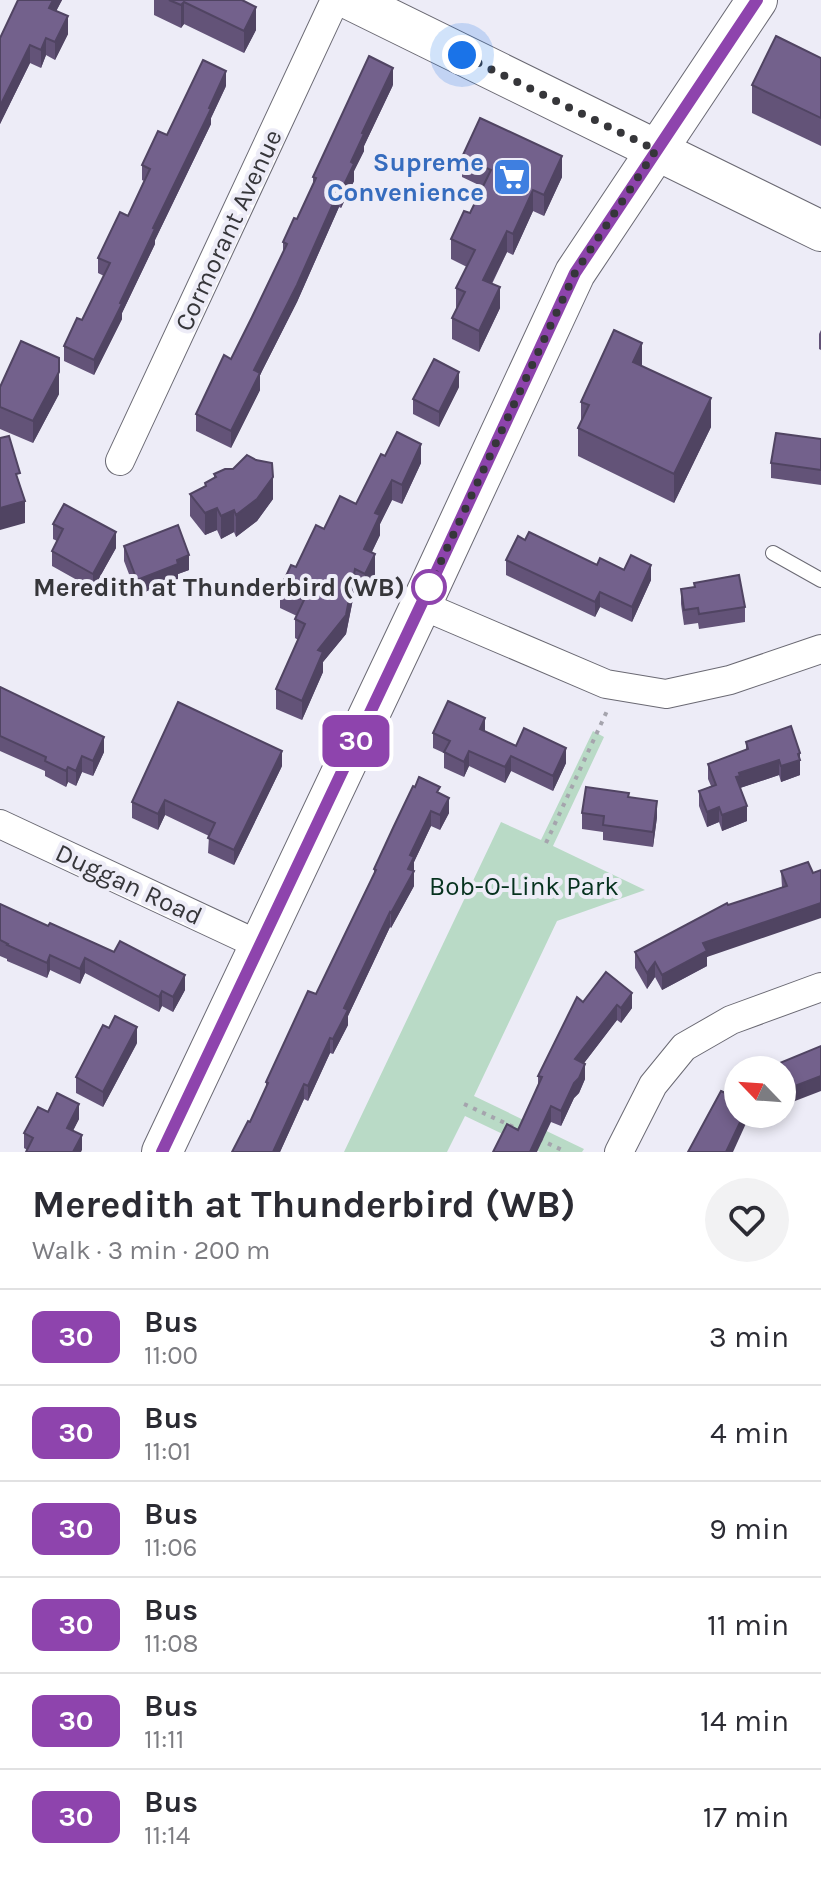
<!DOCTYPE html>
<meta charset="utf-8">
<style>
body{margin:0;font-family:Karla,sans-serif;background:#f2f2f3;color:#2b2b33;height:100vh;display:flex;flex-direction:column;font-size:30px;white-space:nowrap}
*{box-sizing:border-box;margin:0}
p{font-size:26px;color:#7c7c81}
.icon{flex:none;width:44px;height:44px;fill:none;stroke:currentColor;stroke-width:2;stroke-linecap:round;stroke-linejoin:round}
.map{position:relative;height:1152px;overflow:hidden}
.sheet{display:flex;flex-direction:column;background:#fff;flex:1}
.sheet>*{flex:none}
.badge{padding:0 16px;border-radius:12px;font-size:28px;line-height:52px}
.needle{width:52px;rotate:295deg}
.buttons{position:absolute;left:724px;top:1056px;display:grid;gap:16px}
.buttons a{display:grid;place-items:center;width:72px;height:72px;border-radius:50%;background:#fff;box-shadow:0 4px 12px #0003;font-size:40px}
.you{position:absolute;width:40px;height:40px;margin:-20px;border:6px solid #fff;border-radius:50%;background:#1a73e8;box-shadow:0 0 0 12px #1a73e833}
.map>.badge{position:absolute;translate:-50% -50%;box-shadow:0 0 0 4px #fff}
.round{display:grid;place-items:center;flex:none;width:84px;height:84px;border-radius:42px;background:#f2f2f3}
.overview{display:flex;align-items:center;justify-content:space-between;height:136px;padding:0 32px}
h1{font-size:38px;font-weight:700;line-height:60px}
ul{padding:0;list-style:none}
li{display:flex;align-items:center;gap:24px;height:96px;padding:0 32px;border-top:2px solid #e1e1e2}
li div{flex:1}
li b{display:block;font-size:30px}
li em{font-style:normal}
li .badge{min-width:88px;font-weight:700;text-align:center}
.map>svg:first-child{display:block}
.green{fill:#b9dac6}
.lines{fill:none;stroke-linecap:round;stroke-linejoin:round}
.lane-casing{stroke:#6a6973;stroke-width:16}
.street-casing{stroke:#6a6973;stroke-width:30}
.secondary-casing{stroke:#6a6973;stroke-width:42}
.path{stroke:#a5a4ad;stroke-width:4;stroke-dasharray:4 6;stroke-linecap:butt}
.lane{stroke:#fff;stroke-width:14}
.street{stroke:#fff;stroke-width:28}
.secondary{stroke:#fff;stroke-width:40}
.wall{fill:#635378}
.shaded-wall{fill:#504462}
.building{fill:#73618c;stroke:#504462;stroke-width:2}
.line-casing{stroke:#fff;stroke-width:18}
.line{stroke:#8e44ad;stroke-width:12}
.walk{stroke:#36363a;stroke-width:8;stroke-dasharray:0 14.4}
.stop-dot{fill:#fff;stroke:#8e44ad;stroke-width:4}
.labels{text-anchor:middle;stroke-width:8;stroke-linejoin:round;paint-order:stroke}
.shop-label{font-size:26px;font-weight:bold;fill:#366cbe;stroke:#edecf7;text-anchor:end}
.street-label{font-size:26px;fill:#36363a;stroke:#edecf7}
.stop-label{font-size:26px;font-weight:bold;fill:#36363a;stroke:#edecf7;text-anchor:end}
.park-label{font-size:26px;fill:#06321e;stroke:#edecf7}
</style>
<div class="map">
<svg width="821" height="1152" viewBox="0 0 821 1152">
<rect width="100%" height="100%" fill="#edecf7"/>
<polygon class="green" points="593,731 604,737 553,846 645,890 557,921 474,1096 584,1149 582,1152 540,1152 465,1116 447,1152 344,1152 501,822 541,840"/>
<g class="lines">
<defs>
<polyline id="lane" points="773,553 821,580"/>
<g id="street">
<polyline points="120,461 335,0"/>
<polyline points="421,605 606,684 666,694 730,680 821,649"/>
<polyline points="0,824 259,945"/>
<polyline points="619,1152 653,1085 684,1047 731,1020 821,987"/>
</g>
<g id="secondary">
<polyline points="351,0 821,231"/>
<polyline points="162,1152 421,605 575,273 757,0"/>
</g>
</defs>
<use href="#lane" class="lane-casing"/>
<use href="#street" class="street-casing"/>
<use href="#secondary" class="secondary-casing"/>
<g class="path">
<polyline points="546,843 607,711"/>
<polyline points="464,1104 520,1130"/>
<polyline points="539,1139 566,1152"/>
</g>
<use href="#lane" class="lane"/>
<use href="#street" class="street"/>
<use href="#secondary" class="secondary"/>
</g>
<g class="wall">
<polygon points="18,0 62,0 56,11 68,34 55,60 46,55 41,68 30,63 0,124 0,38"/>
<polygon points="154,0 242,0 256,30 244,53 184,24 181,28 154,15"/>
<polygon points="821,58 821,146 752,113 752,85"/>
<polygon points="393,85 364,146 364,151 354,171 354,181 341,208 339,207 297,302 260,375 260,390 231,448 196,431 196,414 231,359 252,317 283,253 283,242 297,219 313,184 313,177"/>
<polygon points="226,86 211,118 211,124 155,240 155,244 122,313 122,319 94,375 64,361 64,346 82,320 104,276 98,273 98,258 128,216 144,181 142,180 142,165 167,135"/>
<polygon points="462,157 562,177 544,216 533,211 513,255 507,252 492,284 500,308 479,352 452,339 452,318 456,309 456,288 467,267 451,259 451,239 470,213 483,187 462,177"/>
<polygon points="821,330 821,350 819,349 819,334"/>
<polygon points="0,387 59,394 33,443 0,429"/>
<polygon points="459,387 439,427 413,414 413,399"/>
<polygon points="581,402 711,427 674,503 578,456 578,428 581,422"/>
<polygon points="821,439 821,485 771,478 771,463"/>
<polygon points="385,456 421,463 402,504 392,500 380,524 380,535 371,553 375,574 365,594 355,589 346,634 323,662 323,672 302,720 276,709 276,689 298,640 295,638 295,619 297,616 280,608 280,589 324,529 356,504"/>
<polygon points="214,474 273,499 257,521 236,537 234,532 221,539 217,530 205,535 190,516 190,494 205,486 205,483 214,478"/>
<polygon points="53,524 116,548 93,589 52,566 52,551 57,541 53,539"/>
<polygon points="525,540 597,565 624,570 651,580 632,622 600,607 595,617 506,575 506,560"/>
<polygon points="124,546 189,570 178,574 178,579 137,595 124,561"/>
<polygon points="681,589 745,607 745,622 699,629 698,623 684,625 681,604"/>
<polygon points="0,687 104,752 93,776 82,772 76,786 68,782 66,787 45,776 45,771 0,751"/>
<polygon points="485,731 516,746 566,763 553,791 511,771 505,783 469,766 464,777 444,768 444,753 433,748 433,733"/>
<polygon points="746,742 800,753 800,775 781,782 779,775 740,788 747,821 722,831 719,822 707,827 699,806 699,791 711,786 708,779 708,764 746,750"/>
<polygon points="282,766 234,865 208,853 209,836 165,815 158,830 132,818 132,802"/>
<polygon points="440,794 449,813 440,830 431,826 414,862 414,886 391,928 390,927 348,1016 348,1025 333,1054 330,1053 308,1101 304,1099 280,1152 232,1152 250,1122 266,1087 266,1082 316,994 374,874 374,869"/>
<polygon points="629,797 657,817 653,847 603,840 603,832 582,829 582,813"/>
<polygon points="781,871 813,873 707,957 707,966 662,990 655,977 647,989 635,968 635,952 728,905 782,887"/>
<polygon points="0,904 185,990 173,1012 162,1006 159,1012 85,973 80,984 50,970 47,978 7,961 7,959 0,956"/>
<polygon points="606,972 632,1008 621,1023 617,1020 584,1063 585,1079 579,1093 574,1098 561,1126 551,1122 518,1130 538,1086 538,1076 583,1002"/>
<polygon points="137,1043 103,1107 76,1093 76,1077"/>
<polygon points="48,1112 79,1119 73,1130 82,1150 27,1150 24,1148 24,1133"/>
</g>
<g class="shaded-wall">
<polygon points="53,0 62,0 49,25 49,8"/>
<polygon points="184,2 184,24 181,28 181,5"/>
<polygon points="256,7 256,30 244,53 244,31"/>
<polygon points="68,16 68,34 55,60 55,42"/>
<polygon points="46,38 46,55 41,68 41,50"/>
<polygon points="30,45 30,63 0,124 0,106"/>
<polygon points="393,68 393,85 364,146 364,151 354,171 354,181 341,208 341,191 351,162 362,133"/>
<polygon points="226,71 226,86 211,118 211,124 155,240 155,244 122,313 122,319 94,375 94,360 153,228"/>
<polygon points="562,156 562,177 544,216 544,195"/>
<polygon points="339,190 339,207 297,302 260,375 260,390 231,448 231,431 254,370"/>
<polygon points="533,190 533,211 513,255 513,234"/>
<polygon points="507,231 507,252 483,300 483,280"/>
<polygon points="500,287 500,308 479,352 479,331"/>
<polygon points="642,343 642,371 633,362"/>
<polygon points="59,358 59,394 33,443 33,421"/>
<polygon points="459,372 459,387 439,427 439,412"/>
<polygon points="711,398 711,427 674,503 674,474"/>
<polygon points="421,444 421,463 402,504 402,485"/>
<polygon points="273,477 273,499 257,521 236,537 236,515"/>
<polygon points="392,480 392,500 380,524 380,535 364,569 364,549 375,513"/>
<polygon points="25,501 25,523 0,530 0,508"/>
<polygon points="217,508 217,530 205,535 205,513"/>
<polygon points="234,510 234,532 221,539 221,516"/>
<polygon points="116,532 116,548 93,589 93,574"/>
<polygon points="375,554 375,574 365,594 365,574"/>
<polygon points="189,555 189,570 178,574 178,579 137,595 137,580 177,560"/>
<polygon points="651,565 651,580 632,622 632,607"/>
<polygon points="355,569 355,589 346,634 323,662 323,672 302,720 302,701 318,650"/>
<polygon points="600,592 600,607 595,617 595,602"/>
<polygon points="485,718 485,733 480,729"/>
<polygon points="104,737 104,752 93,776 93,761"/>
<polygon points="566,748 566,763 553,791 553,776"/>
<polygon points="282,751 282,766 234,865 234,850"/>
<polygon points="469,751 469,766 464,777 464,762"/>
<polygon points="800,753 800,775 781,782 781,766"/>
<polygon points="82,756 82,772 76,786 76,771"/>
<polygon points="511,756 511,771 505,783 505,767"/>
<polygon points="779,760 779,775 740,788 736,777 739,773"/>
<polygon points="68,767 68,782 66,787 66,771"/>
<polygon points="449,798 449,813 440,830 440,815"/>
<polygon points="165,800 165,815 158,830 158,814"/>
<polygon points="657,801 657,817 653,847 653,832"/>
<polygon points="747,806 747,821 722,831 722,815"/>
<polygon points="719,807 719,822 707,827 707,812"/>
<polygon points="431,811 431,826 414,862 414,886 391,928 391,913 410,855"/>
<polygon points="821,903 821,918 707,957 707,966 662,990 662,975 703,943"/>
<polygon points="390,912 390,927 348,1016 348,1025 333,1054 333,1039 344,1008"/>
<polygon points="50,955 50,970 47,978 47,963"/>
<polygon points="85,958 85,973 80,984 80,969"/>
<polygon points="655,962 655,977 647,989 647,973"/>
<polygon points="185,975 185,990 173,1012 173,997"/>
<polygon points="162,991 162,1006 159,1012 159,997"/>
<polygon points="632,993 632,1008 621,1023 621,1008"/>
<polygon points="617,1005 617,1020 575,1075 575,1059"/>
<polygon points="137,1027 137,1043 103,1107 103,1092"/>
<polygon points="330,1038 330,1053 308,1101 308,1086"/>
<polygon points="585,1064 585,1079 579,1093 574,1098 561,1126 561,1111 574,1083"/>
<polygon points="821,1076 821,1091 782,1106 782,1091"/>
<polygon points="304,1084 304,1099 280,1152 273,1152"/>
<polygon points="79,1104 79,1119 67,1143 67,1128"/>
<polygon points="551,1106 551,1122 537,1152 530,1152"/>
<polygon points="744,1114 748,1114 748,1119 733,1152 726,1152"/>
<polygon points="82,1135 82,1150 81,1152 73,1152"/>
</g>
<g class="building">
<polygon points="18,0 53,0 49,8 68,16 55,42 46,38 41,50 30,45 0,106 0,38"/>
<polygon points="169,0 242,0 256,7 244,31 184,2 181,5"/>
<polygon points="776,36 821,58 821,118 752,85"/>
<polygon points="369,56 393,68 362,133 364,134 351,162 354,164 341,191 339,190 297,285 254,370 260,373 231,431 196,414 224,355 231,359 252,317 287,244 283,242 294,218 297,219 316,178 313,177"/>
<polygon points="203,60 226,71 209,108 211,109 153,228 155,229 120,303 122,304 94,360 64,346 77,318 82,320 110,263 98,258 120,212 128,216 150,169 142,165 158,131 167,135"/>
<polygon points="480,118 562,156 544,195 533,190 513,234 507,231 483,280 500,287 479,331 452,318 465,292 456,288 475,250 451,239 464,211 470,213 491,170 462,157"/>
<polygon points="614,330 642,343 633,362 711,398 674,474 578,428 589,405 581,402"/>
<polygon points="21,341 59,358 59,372 33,421 0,407 0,387"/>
<polygon points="434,359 459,372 439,412 413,399"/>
<polygon points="397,432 421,444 402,485 392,480 375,513 380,515 364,549 375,554 365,574 355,569 346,615 318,650 323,652 302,701 276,689 305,624 295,619 304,600 280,589 291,565 296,567 316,525 324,529 340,496 356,504 381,454 385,456"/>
<polygon points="776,433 821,439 821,470 771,463"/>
<polygon points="9,436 20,473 16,474 25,501 0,508 0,438"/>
<polygon points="247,455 256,460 272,463 273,477 257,499 236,515 234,510 221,516 217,508 205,513 190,494 206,486 205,483 216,477 214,474 225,469 233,469"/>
<polygon points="64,504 116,532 93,574 52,551 63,529 53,524"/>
<polygon points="178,525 189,555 177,560 178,564 137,580 124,546"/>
<polygon points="529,532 597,565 600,558 624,570 631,555 651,565 632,607 600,592 595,602 506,560 518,536 525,540"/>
<polygon points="739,575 745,607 699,614 698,608 684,610 681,589 695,587 694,583"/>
<polygon points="0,687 104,737 93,761 82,756 76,771 68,767 66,771 45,761 46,757 0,736"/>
<polygon points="448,701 485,718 480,729 516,746 524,728 566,748 553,776 511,756 505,767 469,751 464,762 444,752 450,741 433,733"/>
<polygon points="178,702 282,751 234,850 208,838 215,823 165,800 158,814 132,802"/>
<polygon points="791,726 800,753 798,754 800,760 781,766 779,760 739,773 740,776 736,777 747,806 722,815 719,807 707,812 699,791 716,785 708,764 748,749 746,742"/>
<polygon points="419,777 440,787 437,792 449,798 440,815 431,811 410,855 414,857 408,869 414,871 391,913 390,912 344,1008 348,1010 333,1039 330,1038 308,1086 304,1084 273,1152 232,1152 248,1121 250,1122 268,1083 266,1082 308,991 316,994 376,870 374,869 393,828 413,786 415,787"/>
<polygon points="586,787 629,793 628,797 657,801 653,832 603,825 604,816 582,813"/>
<polygon points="808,862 813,873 821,870 821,903 703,943 707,951 662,975 655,962 647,973 635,952 727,903 728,905 787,886 781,871"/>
<polygon points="0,904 48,926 50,923 114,952 120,941 185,975 173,997 162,991 159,997 85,958 80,969 50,955 47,963 7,945 8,944 0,940"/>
<polygon points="606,972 632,993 621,1008 617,1005 575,1059 585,1064 579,1078 574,1083 561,1111 551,1106 530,1152 493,1152 507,1124 518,1130 542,1077 538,1076 577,997 583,1002"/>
<polygon points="115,1016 137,1027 103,1092 76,1077 103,1025 109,1028"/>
<polygon points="821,1046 821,1076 782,1091 782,1070 763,1070"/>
<polygon points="721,1091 738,1099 738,1114 744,1114 726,1152 688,1152"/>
<polygon points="57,1093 79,1104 67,1128 82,1135 73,1152 26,1152 33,1138 24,1133 38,1107 48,1112"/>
</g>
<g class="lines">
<defs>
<polyline id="line" points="162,1152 421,605 575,273 757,0"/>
</defs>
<use href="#line" class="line-casing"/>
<use href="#line" class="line"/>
<polyline class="walk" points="429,587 575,273 656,150 462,55"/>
</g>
<defs>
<symbol id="supermarket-square" viewBox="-11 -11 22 22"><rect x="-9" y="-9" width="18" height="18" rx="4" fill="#3f7fe0" stroke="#edecf7"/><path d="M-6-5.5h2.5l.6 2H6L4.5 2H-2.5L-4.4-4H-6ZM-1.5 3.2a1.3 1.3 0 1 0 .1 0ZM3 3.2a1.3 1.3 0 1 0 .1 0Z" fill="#fff"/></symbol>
</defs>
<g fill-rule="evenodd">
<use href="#supermarket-square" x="490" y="155" width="44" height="44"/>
</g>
<circle class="stop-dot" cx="429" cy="587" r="16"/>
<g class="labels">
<g class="shop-label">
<text x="484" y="171">Supreme<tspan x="484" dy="30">Convenience</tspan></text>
</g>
<g class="street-label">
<text transform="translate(228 230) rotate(-65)" y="9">Cormorant Avenue</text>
<text transform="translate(129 884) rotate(25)" y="9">Duggan Road</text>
</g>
<g class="stop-label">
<text x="405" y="596">Meredith at Thunderbird (WB)</text>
</g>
<g class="park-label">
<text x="524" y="895">Bob-O-Link Park</text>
</g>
</g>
</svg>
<div class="buttons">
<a><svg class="needle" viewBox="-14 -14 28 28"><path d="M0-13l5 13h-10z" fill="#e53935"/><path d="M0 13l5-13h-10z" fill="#7c7c81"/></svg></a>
</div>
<div class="you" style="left:462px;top:55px"></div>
<b class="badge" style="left:356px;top:741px;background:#8e44ad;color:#fff">30</b>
</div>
<section class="sheet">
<div class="overview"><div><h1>Meredith at Thunderbird (WB)</h1><p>Walk · 3 min · 200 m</p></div><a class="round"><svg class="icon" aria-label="heart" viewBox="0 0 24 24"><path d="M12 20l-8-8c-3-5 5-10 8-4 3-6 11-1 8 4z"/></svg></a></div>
<ul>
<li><span class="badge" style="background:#8e44ad;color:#fff">30</span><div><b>Bus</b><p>11:00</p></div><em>3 min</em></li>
<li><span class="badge" style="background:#8e44ad;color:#fff">30</span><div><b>Bus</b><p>11:01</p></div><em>4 min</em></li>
<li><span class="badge" style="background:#8e44ad;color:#fff">30</span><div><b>Bus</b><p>11:06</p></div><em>9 min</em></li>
<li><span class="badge" style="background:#8e44ad;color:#fff">30</span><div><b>Bus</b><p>11:08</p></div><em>11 min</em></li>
<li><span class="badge" style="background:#8e44ad;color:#fff">30</span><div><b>Bus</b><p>11:11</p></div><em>14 min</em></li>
<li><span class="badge" style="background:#8e44ad;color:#fff">30</span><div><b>Bus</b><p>11:14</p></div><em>17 min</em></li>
</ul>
</section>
